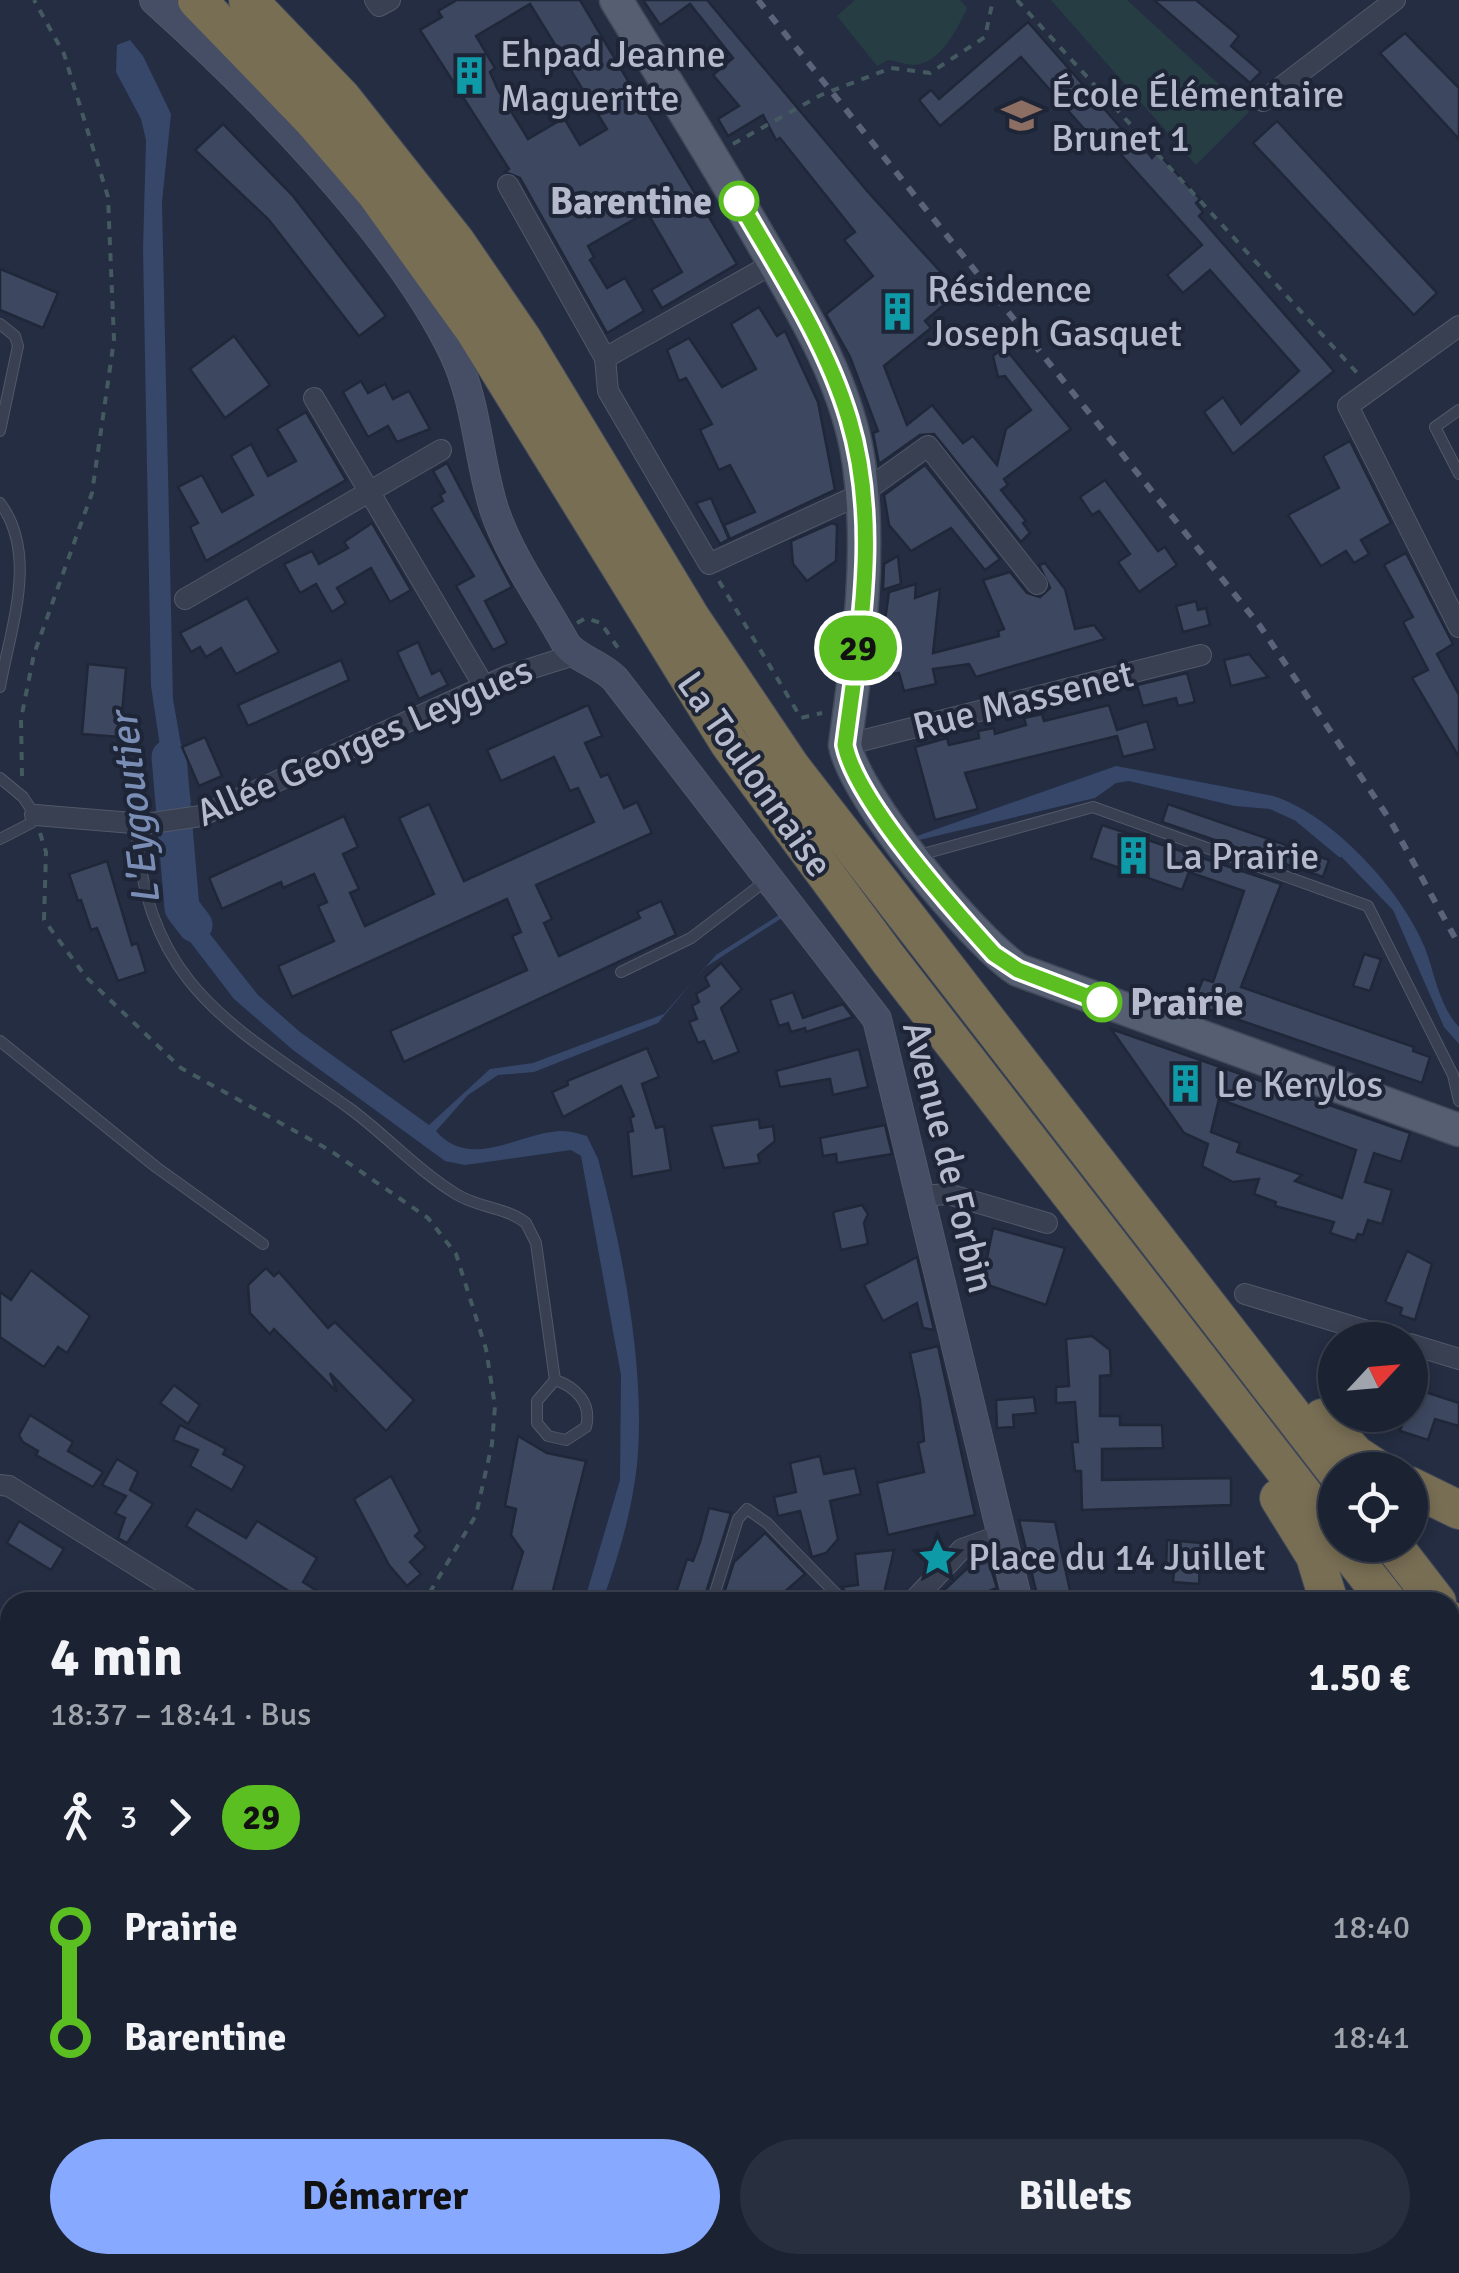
<!DOCTYPE html>
<html lang="fr">
<meta charset="utf-8">
<style>
body{margin:0;font-family:Signika,sans-serif;background:#282f3e;color:#f1f3f6;height:100vh;display:flex;flex-direction:column;font-size:38px;white-space:nowrap}
*{box-sizing:border-box;margin:0}
p{font-size:32px;color:#a0a4ac}
.icon{flex:none;width:55px;height:55px;fill:none;stroke:currentColor;stroke-width:2;stroke-linecap:round;stroke-linejoin:round}
.map{position:relative;flex:1;overflow:hidden}
.side{position:absolute;left:0px;top:1592px;width:1460px;height:682px;display:flex;flex-direction:column;background:#1b2232;border-radius:30px 30px 0 0;box-shadow:0 5px 15px #0003,0 0 0 2px #393f4d}
.side>*{flex:none}
.badge{padding:0 20px;border-radius:32px;font-size:35px;line-height:65px}
.needle{width:65px;rotate:64deg}
.tools{position:absolute;left:1318px;top:1322px;display:grid;gap:20px}
.tools a{display:grid;place-items:center;width:110px;height:110px;border-radius:50%;background:#1b2232;box-shadow:0 5px 15px #0003,0 0 0 2px #393f4d;font-size:50px}
.map>.badge{position:absolute;translate:-50% -50%;box-shadow:0 0 0 5px #fff}
.legs{display:flex;align-items:center;gap:15px;height:110px;padding:0 50px;font-size:32px}
.legs p{margin-inline-start:auto}
.overview{display:flex;align-items:center;justify-content:space-between;height:170px;padding:0 50px}
h1{font-size:55px;font-weight:700;line-height:75px}
.button{display:flex;gap:20px;margin-top:auto;padding:20px 50px}
.button a{flex:1;height:115px;border-radius:60px;background:#87a9ff;color:#111;font-size:40px;font-weight:700;line-height:115px;text-align:center}
.button a+a{background:#282f3e;color:#f1f3f6}
ul{padding:0 50px;list-style:none}
li{display:flex;align-items:center;gap:35px;height:110px;font-size:38px}
li i{display:grid;place-items:center;width:15px;height:100%;margin:0 12px;background:currentColor}
li i::after{content:'';width:25px;height:25px;margin:-12px;border:8px solid;border-radius:50%;background:#1b2232}
li p{margin-inline-start:auto}
li:first-child i{background:linear-gradient(#0000 50%,currentColor 0)}
li:last-child i{background:linear-gradient(currentColor 50%,#0000 0)}
.map>svg:first-child{display:block}
.green{fill:#263d43}
.water{fill:#36476a}
.lines{fill:none;stroke-linecap:round;stroke-linejoin:round}
.stream{stroke:#36476a;stroke-width:6}
.river{stroke:#36476a;stroke-width:35}
.building{fill:#3d4860;stroke:#1f2739;stroke-width:2.5;fill-rule:evenodd}
.lane-casing{stroke:#505869;stroke-width:12}
.street-casing{stroke:#505869;stroke-width:22}
.secondary-casing{stroke:#505869;stroke-width:30}
.primary-casing{stroke:#42495b;stroke-width:35}
.highway-casing{stroke:#404859;stroke-width:40}
.path{stroke:#445a60;stroke-width:4;stroke-dasharray:8 8;stroke-linecap:butt}
.lane{stroke:#384052;stroke-width:10}
.street{stroke:#384052;stroke-width:20}
.secondary{stroke:#464e65;stroke-width:28}
.primary{stroke:#565f72;stroke-width:32}
.highway{stroke:#786e54;stroke-width:38}
.rail{stroke:#5a6379;stroke-width:6;stroke-dasharray:10 10;stroke-linecap:butt}
.highway-bridge-casing{stroke:#404859;stroke-width:40;stroke-linecap:butt}
.highway-bridge{stroke:#786e54;stroke-width:38}
.line-1-casing{stroke:#fff;stroke-width:22}
.line-1{stroke:#5bbf21;stroke-width:15}
.stop-1-dot{fill:#fff;stroke:#5bbf21;stroke-width:5}
.labels{text-anchor:middle;stroke-width:8;stroke-linejoin:round;paint-order:stroke}
.poi-label{font-size:38px;fill:#b5bbcc;stroke:#1d2537;text-anchor:start}
.stop-label{font-size:38px;font-weight:bold;fill:#b5bbcc;stroke:#1d2537;text-anchor:end}
.street-label{font-size:38px;fill:#b5bbcc;stroke:#1d2537}
.water-label{font-size:40px;font-style:italic;fill:#7a8eb5;stroke:#1d2537}
</style>
<div class="map">
<svg width="1459" height="2273" viewBox="0 0 1459 2273">
<rect width="100%" height="100%" fill="#242d42"/>
<g class="green">
<path d="M855,0H960L967,8C958,28 939,66 912,65C904,64 896,61 888,60L877,66L837,16Z"/>
<polygon points="1051,0 1127,0 1249,112 1196,165"/>
</g>
<g class="water">
<polygon points="130,40 143,56 171,114 162,202 173,699 191,802 169,807 151,686 143,249 146,140 141,119 116,72 117,45"/>
<path d="M1116,766L1273,796C1332,814 1403,892 1425,948C1435,974 1439,1006 1459,1027V1044L1444,1027L1393,910L1329,844L1307,826L1270,809L1235,806L1129,781L1116,783L1095,798L919,840L917,836Z"/>
<path d="M186,849L178,874L187,905L258,995L300,1032L429,1125L490,1069L533,1063L664,1014L716,955L779,915L782,918L704,968L658,1023L534,1072L498,1075L468,1095L436,1131C471,1172 521,1131 563,1131C570,1131 580,1134 587,1136L598,1159C623,1252 646,1369 637,1465C631,1516 618,1558 602,1602H584L620,1480L621,1375L581,1156L571,1150L465,1165L445,1161L293,1050L234,999L178,926L170,855Z"/>
</g>
<g class="lines">
<polyline class="stream" points="1299,820 1340,854"/>
<polyline class="river" points="169,757 182,908 195,925"/>
</g>
<g class="building">
<path d="M457,0H580L737,264L662,308L651,290L682,272L647,212L588,246L594,257L590,260L607,288L625,278L644,311L607,333L520,178L505,172L509,169L420,30L442,17L438,11ZM530,4L607,129L580,145L564,118L528,139L498,90L490,72L495,68L476,36Z"/>
<polygon points="643,0 707,0 868,192 959,292 925,321 931,328 884,366 907,425 932,405 963,443 973,436 997,465 1006,429 1031,410 1005,376 998,377 993,356 1004,347 1071,429 1004,479 1008,485 1001,490 1026,521 1023,523 1030,533 1021,542 934,434 920,435 879,464 873,433 878,431 850,357 826,314 873,276 844,240 855,232 780,138 776,140 763,115 728,136 718,119 739,106 713,75 733,58 690,4 660,25"/>
<polygon points="1154,0 1196,0 1239,36 1231,46 1261,72 1250,83"/>
<polygon points="1028,22 1142,152 1145,149 1152,158 1157,152 1200,199 1196,203 1203,212 1199,216 1334,371 1233,454 1204,412 1223,397 1241,424 1299,371 1210,270 1183,293 1167,275 1202,245 1115,148 1107,155 1021,57 940,126 919,100 931,90 939,99"/>
<polygon points="1405,33 1459,88 1459,139 1380,53"/>
<polygon points="1277,121 1437,293 1414,315 1253,143"/>
<polygon points="223,124 293,196 386,316 359,336 269,220 195,150"/>
<polygon points="0,269 58,293 43,328 0,310"/>
<polygon points="759,307 777,336 785,331 818,402 835,490 730,539 724,525 755,512 730,465 719,470 700,430 712,424 686,378 679,381 667,350 689,338 722,387 756,369 731,324"/>
<polygon points="234,336 270,385 225,418 190,369"/>
<polygon points="361,381 368,393 385,384 393,399 409,391 430,429 397,442 388,426 368,437 343,392"/>
<polygon points="306,412 346,480 206,561 190,527 198,523 178,487 202,475 222,512 253,495 231,456 251,444 268,476 296,461 277,429"/>
<polygon points="1350,441 1391,523 1361,540 1369,554 1354,563 1346,551 1321,566 1288,515 1339,488 1323,456"/>
<polygon points="447,463 512,587 485,601 507,643 493,650 456,586 474,576 431,508 443,501 440,495 445,492 433,471"/>
<polygon points="925,465 1000,559 985,570 951,528 911,551 889,525 884,495"/>
<polygon points="1105,480 1158,551 1165,547 1177,565 1139,592 1118,562 1130,554 1099,511 1092,515 1080,497"/>
<polygon points="711,498 729,539 720,544 696,503"/>
<polygon points="372,523 411,590 390,602 371,568 337,588 346,603 332,612 316,584 300,593 284,564 312,551 319,564 348,548 344,542"/>
<polygon points="832,523 837,525 836,561 807,581 793,564 791,541"/>
<polygon points="1406,553 1453,644 1437,654 1459,695 1459,757 1412,678 1428,670 1403,622 1413,617 1384,565"/>
<polygon points="898,556 901,584 883,590 884,564"/>
<polygon points="1045,563 1065,589 1075,629 1094,625 1105,639 976,677 969,664 933,669 936,684 904,691 899,673 893,674 891,663 897,662 892,642 882,641 889,592 916,584 915,598 940,589 933,653 999,636 998,631 1004,629 983,580 1010,572 1027,593 1040,597 1050,588 1039,565"/>
<polygon points="247,598 279,652 236,674 221,648 206,657 200,647 191,652 180,633"/>
<polygon points="1196,601 1198,610 1206,608 1210,625 1183,632 1176,606"/>
<polygon points="418,642 432,674 440,670 448,685 419,699 397,652"/>
<polygon points="1249,654 1268,677 1231,686 1224,660"/>
<polygon points="341,660 349,680 248,726 238,705"/>
<polygon points="88,664 126,668 120,737 82,734"/>
<polygon points="1187,673 1195,702 1178,706 1176,698 1143,706 1137,685"/>
<polygon points="588,705 602,736 585,743 601,777 608,774 624,808 637,802 652,833 536,885 552,919 544,923 559,956 640,918 637,912 661,901 676,935 404,1062 390,1031 527,970 512,936 521,932 507,899 292,997 278,966 334,941 318,906 327,902 314,874 283,888 281,882 222,909 209,878 344,816 358,847 343,854 359,889 350,893 365,926 434,894 399,818 429,804 464,881 594,822 578,788 570,791 554,757 501,781 487,750"/>
<polygon points="1109,705 1117,730 1147,721 1155,749 1123,757 1117,736 965,773 978,809 935,820 915,747 947,738 949,745 979,738 978,731 994,728 995,734 1026,725 1024,718 1042,714 1044,721"/>
<polygon points="205,737 222,776 199,786 182,747"/>
<polygon points="1168,804 1329,860 1323,877 1162,822"/>
<polygon points="1102,825 1281,884 1241,987 1414,1047 1413,1051 1430,1057 1422,1083 1193,1004 1203,979 1213,982 1244,891 1189,872 1182,890 1091,858"/>
<polygon points="107,861 132,945 137,943 146,972 118,981 97,928 91,930 81,900 78,901 69,874"/>
<polygon points="1364,954 1381,959 1370,991 1353,986"/>
<polygon points="721,963 742,989 721,1008 739,1052 713,1062 704,1041 698,1043 689,1022 697,1019 692,1006 699,1002 696,994 709,986 705,977"/>
<polygon points="793,992 803,1018 843,1004 853,1017 806,1032 805,1028 791,1032 788,1023 779,1026 770,1000"/>
<path d="M1111,1029L1410,1133L1401,1162L1374,1153L1365,1182L1392,1190L1382,1224L1368,1220L1363,1235L1358,1234L1355,1241L1330,1233L1334,1222L1275,1206L1276,1202L1254,1194L1259,1179L1233,1182L1202,1166L1208,1144L1184,1133ZM1219,1099L1356,1150L1342,1198L1295,1181L1302,1175L1237,1152L1240,1143L1211,1132Z"/>
<polygon points="647,1048 659,1077 642,1084 656,1128 664,1126 671,1170 632,1177 628,1132 633,1131 630,1118 634,1116 621,1086 563,1117 552,1092 568,1085 567,1081"/>
<polygon points="859,1049 868,1087 833,1095 830,1079 780,1087 776,1071"/>
<polygon points="759,1119 760,1128 773,1126 775,1141 758,1155 760,1163 724,1168 711,1126"/>
<polygon points="885,1125 892,1154 837,1163 836,1154 823,1156 820,1138"/>
<polygon points="862,1205 868,1214 864,1223 868,1244 841,1250 833,1212"/>
<polygon points="993,1228 1065,1248 1046,1305 982,1283"/>
<polygon points="1407,1251 1432,1264 1415,1320 1400,1315 1402,1308 1385,1302"/>
<polygon points="917,1257 934,1330 923,1328 917,1303 883,1321 864,1285"/>
<polygon points="266,1268 274,1276 279,1272 328,1328 335,1322 414,1400 386,1431 330,1373 337,1392 274,1329 270,1334 250,1313 248,1285"/>
<polygon points="31,1270 90,1316 67,1353 58,1347 44,1367 0,1337 0,1292 11,1300"/>
<polygon points="1092,1336 1110,1350 1111,1375 1100,1376 1100,1416 1120,1416 1120,1425 1162,1425 1163,1448 1102,1449 1102,1480 1231,1478 1231,1505 1082,1510 1081,1471 1075,1471 1072,1442 1078,1442 1075,1402 1056,1403 1056,1387 1069,1386 1066,1339"/>
<polygon points="938,1346 975,1515 888,1535 877,1483 924,1472 918,1443 924,1441 920,1401 910,1353"/>
<polygon points="174,1385 200,1405 188,1424 160,1403"/>
<polygon points="1413,1388 1459,1403 1459,1426 1435,1419 1428,1440 1400,1431 1405,1415 1410,1415"/>
<polygon points="1034,1397 1036,1413 1013,1415 1014,1427 997,1428 996,1400"/>
<polygon points="30,1415 73,1442 68,1451 103,1472 93,1487 36,1455 38,1451 23,1442 19,1435"/>
<polygon points="180,1425 226,1449 223,1454 245,1466 232,1490 190,1466 198,1450 173,1440"/>
<polygon points="518,1436 547,1453 586,1461 550,1602 508,1602 523,1552 511,1535 516,1509 505,1506"/>
<polygon points="820,1456 824,1474 855,1468 861,1494 830,1501 838,1539 826,1553 812,1557 800,1511 778,1516 774,1497 796,1492 790,1463"/>
<polygon points="117,1459 138,1472 130,1490 153,1504 127,1543 118,1538 125,1518 115,1513 126,1496 102,1485"/>
<polygon points="391,1476 420,1531 415,1536 426,1547 410,1562 421,1574 407,1586 389,1565 354,1499"/>
<polygon points="709,1508 731,1513 703,1602 673,1602 687,1559 693,1561 700,1542"/>
<polygon points="196,1509 246,1538 257,1521 317,1558 303,1582 335,1602 306,1602 186,1526"/>
<polygon points="1019,1520 1055,1522 1071,1595 1037,1595"/>
<polygon points="19,1521 64,1549 51,1570 7,1543"/>
<polygon points="765,1533 805,1574 773,1602 721,1602 734,1562"/>
<polygon points="1167,1540 1201,1543 1199,1584 1173,1582 1174,1571 1166,1570"/>
<polygon points="894,1550 882,1602 853,1602 842,1587 858,1585 855,1554"/>
<polygon points="987,1556 997,1588 989,1591 993,1602 947,1602 942,1592 977,1559"/>
</g>
<g class="lines">
<defs>
<g id="lane">
<polyline points="0,324 15,336 18,346 0,431"/>
<polyline points="1459,410 1435,427 1459,474"/>
<path d="M0,503C39,555 10,629 0,687"/>
<polyline points="0,778 23,797 35,815 31,823 0,839"/>
<path d="M136,823C145,985 230,1024 349,1108C386,1135 417,1170 456,1194C478,1208 506,1207 526,1223L536,1243L555,1380L537,1401V1423L548,1436L566,1440L586,1427C592,1403 576,1387 555,1380"/>
<polyline points="916,856 1093,807 1368,906 1453,1075 1459,1101"/>
<polyline points="621,972 691,938 767,880"/>
<polyline points="0,1041 156,1167 263,1244"/>
<polyline points="712,1602 738,1519 747,1509 767,1523 844,1602"/>
<polyline points="413,2265 422,2273"/>
<polyline points="671,2265 675,2273"/>
<polyline points="714,2265 716,2273"/>
<polyline points="783,2265 788,2273"/>
</g>
<g id="street">
<polyline points="375,0 379,6 390,0"/>
<polyline points="1263,101 1395,0"/>
<polyline points="508,185 605,358 608,391 709,564 861,494 928,446 1037,584"/>
<polyline points="1459,326 1348,406 1459,627"/>
<polyline points="605,358 774,263"/>
<polyline points="314,398 484,686"/>
<polyline points="185,599 441,450"/>
<polyline points="845,745 1201,655"/>
<polyline points="35,815 145,824 201,816 507,676 574,655"/>
<polyline points="922,1196 948,1194 1047,1223"/>
<polyline points="1245,1294 1397,1340"/>
<polyline points="1410,1344 1459,1359"/>
<polyline points="0,1485 9,1486 194,1602"/>
<polyline points="912,1602 962,1549 1001,1535"/>
<polyline points="0,1661 10,1667"/>
<polyline points="0,1857 10,1841"/>
<polyline points="1450,1982 1459,1985"/>
<polyline points="0,2055 10,2059"/>
<polyline points="1450,2254 1459,2249"/>
<polyline points="611,2273 613,2265"/>
<polyline points="1420,2273 1433,2265"/>
</g>
<path id="secondary" d="M154,0C253,89 397,234 454,354C477,403 478,458 494,509C510,557 542,600 566,644C578,660 600,663 615,679L877,1019L1018,1602"/>
<g id="primary">
<path d="M616,0C665,80 715,160 762,242C802,310 848,384 859,464C872,559 858,650 845,745C856,799 972,939 1018,970L1459,1130"/>
<polyline points="992,2273 994,2265"/>
</g>
<g id="highway">
<polyline points="197,0 313,120 375,192 475,331 729,743 889,960 1335,1535"/>
<polyline points="248,0 342,98 456,242 523,340 691,618 791,767 1335,1470"/>
<polyline points="1322,1418 1356,1455 1379,1470"/>
<polyline points="1410,1486 1459,1510"/>
<polyline points="1279,1498 1315,1556 1329,1602"/>
<polyline points="1343,1545 1388,1602"/>
<polyline points="1393,1545 1437,1602"/>
<polyline points="1450,1684 1459,1695"/>
</g>
</defs>
<use href="#lane" class="lane-casing"/>
<use href="#street" class="street-casing"/>
<use href="#secondary" class="secondary-casing"/>
<use href="#primary" class="primary-casing"/>
<use href="#highway" class="highway-casing"/>
<g class="path">
<polyline points="1017,0 1358,374"/>
<polyline points="733,144 821,95 891,68 930,73 985,37 993,0"/>
<polyline points="719,581 801,718 822,713"/>
<polyline points="577,623 586,618 601,623 620,651"/>
<polyline points="22,776 21,719 34,654 92,493 114,340 108,197 64,54 34,0"/>
<polyline points="40,833 46,852 44,920 86,977 181,1068 331,1151 428,1218 456,1254 486,1349 495,1406 492,1444 476,1515 424,1602"/>
<polyline points="0,2100 10,2083"/>
</g>
<use href="#lane" class="lane"/>
<use href="#street" class="street"/>
<use href="#secondary" class="secondary"/>
<use href="#primary" class="primary"/>
<use href="#highway" class="highway"/>
<polyline class="rail" points="758,0 1260,626 1390,820 1459,945"/>
<defs>
<polyline id="highway-bridge" points="1450,1620 1459,1632"/>
</defs>
<use href="#highway-bridge" class="highway-bridge-casing"/>
<use href="#highway-bridge" class="highway-bridge"/>
</g>
<g class="lines">
<defs>
<path id="line-1" d="M739,201C779,271 826,342 849,419C881,526 859,637 845,745C856,801 953,909 994,954L1018,970L1102,1002"/>
</defs>
<use href="#line-1" class="line-1-casing"/>
<use href="#line-1" class="line-1"/>
</g>
<defs>
<symbol id="building-bare" viewBox="-9 -9 18 18"><path d="M-4-6H4V6H1V3H-1V6H-4ZM-2.5-4.3h1.7v1.8h-1.7ZM.8-4.3h1.7v1.8H.8ZM-2.5-1h1.7V.8h-1.7ZM.8-1h1.7V.8H.8Z" fill="#0f9aa8" stroke="#1d2537" stroke-width="2.5" paint-order="stroke"/></symbol>
<symbol id="school-bare" viewBox="-9 -9 18 18"><path d="M0-5L7-2L0 1L-7-2ZM-4 1L0 2.5L4 1V4Q0 6-4 4Z" fill="#8d6e63" stroke="#1d2537" stroke-width="2.5" paint-order="stroke"/></symbol>
<symbol id="sight-bare" viewBox="-9 -9 18 18"><path d="M0-6L1.8-2.2L6-1.7L2.9 1.2L3.7 5.4L0 3.3L-3.7 5.4L-2.9 1.2L-6-1.7L-1.8-2.2Z" fill="#0f9aa8" stroke="#1d2537" stroke-width="2.5" paint-order="stroke"/></symbol>
</defs>
<g fill-rule="evenodd">
<use href="#building-bare" x="442" y="48" width="55" height="55"/>
<use href="#school-bare" x="994" y="88" width="55" height="55"/>
<use href="#building-bare" x="870" y="284" width="55" height="55"/>
<use href="#building-bare" x="1106" y="828" width="55" height="55"/>
<use href="#building-bare" x="1158" y="1056" width="55" height="55"/>
<use href="#sight-bare" x="910" y="1530" width="55" height="55"/>
</g>
<g class="stop-1-dot">
<circle cx="739" cy="201" r="18"/>
<circle cx="1102" cy="1002" r="18"/>
</g>
<g class="labels">
<g class="poi-label">
<text x="500" y="67">Ehpad Jeanne<tspan x="500" dy="44">Magueritte</tspan></text>
<text x="1051" y="107">École Élémentaire<tspan x="1051" dy="44">Brunet 1</tspan></text>
<text x="927" y="302">Résidence<tspan x="927" dy="44">Joseph Gasquet</tspan></text>
<text x="1164" y="869">La Prairie</text>
<text x="1216" y="1097">Le Kerylos</text>
<text x="968" y="1570">Place du 14 Juillet</text>
</g>
<g class="stop-label">
<text x="712" y="214">Barentine</text>
<text x="1130" y="1015" text-anchor="start">Prairie</text>
</g>
<g class="street-label">
<text transform="translate(1023 700) rotate(-14)" y="13">Rue Massenet</text>
<text transform="translate(364 741) rotate(-24)" y="13">Allée Georges Leygues</text>
<text transform="translate(755 774) rotate(55)" y="13">La Toulonnaise</text>
<text transform="translate(949 1157) rotate(76)" y="13">Avenue de Forbin</text>
</g>
<g class="water-label">
<text transform="translate(134 809) rotate(-97)" y="14">L'Eygoutier</text>
</g>
</g>
</svg>
<div class="tools">
<a><svg class="needle" viewBox="-14 -14 28 28"><path d="M0-13l5 13h-10z" fill="#e53935"/><path d="M0 13l5-13h-10z" fill="#a0a4ac"/></svg></a>
<a><svg class="icon" aria-label="locate" viewBox="0 0 24 24"><circle cx="12" cy="12" r="6"/><path d="M12 2v4M12 18v4M2 12h4M18 12h4"/></svg></a>
</div>
<b class="badge" style="left:858px;top:648px;background:#5bbf21;color:#111">29</b>
<section class="side">
<div class="overview"><div><h1>4 min</h1><p>18:37 – 18:41 · Bus</p></div><b>1.50 €</b></div>
<div class="legs"><svg class="icon" aria-label="walk" viewBox="0 0 24 24"><circle cx="13" cy="4" r="2"/><path d="M13 8l-2 6 4 7M11 14l-3 7M7 12l3-4h3l4 4"/></svg>3<svg class="icon" aria-label="forward" viewBox="0 0 24 24"><path d="M9 5l7 7-7 7"/></svg><b class="badge" style="background:#5bbf21;color:#111">29</b></div>
<ul>
<li><i style="color:#5bbf21"></i><b>Prairie</b><p>18:40</p></li>
<li><i style="color:#5bbf21"></i><b>Barentine</b><p>18:41</p></li>
</ul>
<div class="button"><a>Démarrer</a><a>Billets</a></div>
</section>
</div>
